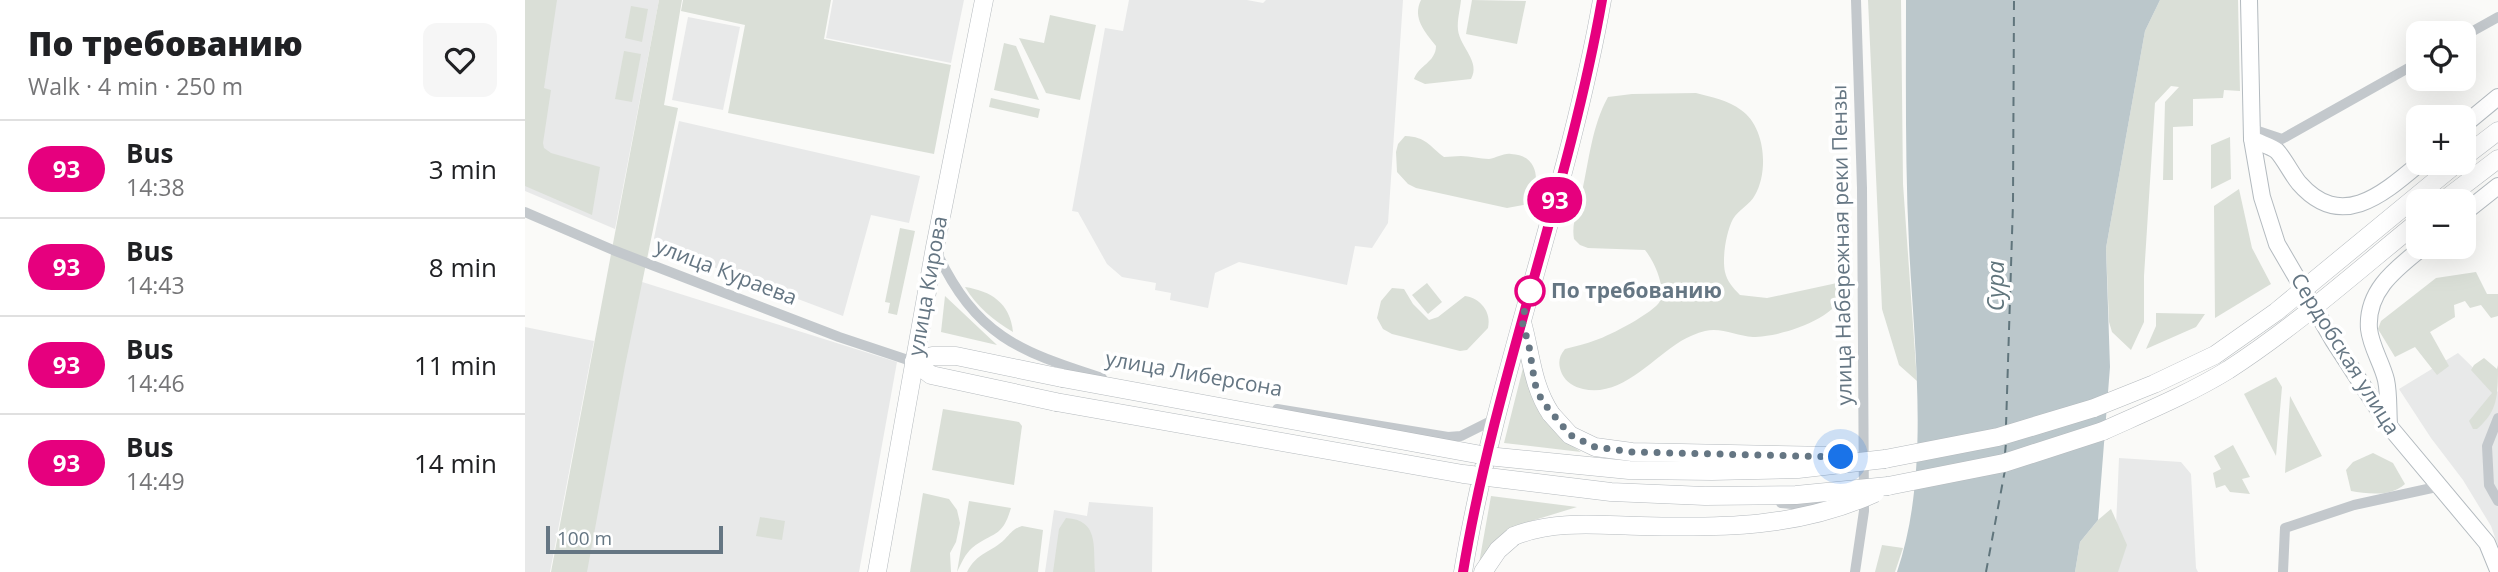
<!DOCTYPE html>
<meta charset="utf-8">
<style>
body{margin:0;font-family:"Open Sans",sans-serif;background:#f6f6f6;color:#202124;height:100vh;display:flex;flex-direction:column;font-size:26px;white-space:nowrap}
*{box-sizing:border-box;margin:0}
p{font-size:23px;color:#757577}
.icon{flex:none;width:38px;height:38px;fill:none;stroke:currentColor;stroke-width:2;stroke-linecap:round;stroke-linejoin:round}
.map{position:relative;flex:1;overflow:hidden}
.drawer{display:flex;flex-direction:column;background:#fff;width:525px}
.drawer>*{flex:none}
.badge{padding:0 14px;border-radius:23px;font-size:24px;line-height:46px}
.controls{position:absolute;left:1881px;top:21px;display:grid;gap:14px}
.controls a{display:grid;place-items:center;width:70px;height:70px;border-radius:14px;background:#fff;box-shadow:0 7px 28px #0002;font-size:35px}
.scale{position:absolute;left:21px;bottom:18px;width:177px;box-sizing:border-box;padding-left:7px;border:4px solid #657683;border-top:0;font-size:19px;line-height:24px;white-space:nowrap;color:#657683;-webkit-text-stroke:5px #fff;paint-order:stroke}
.you{position:absolute;width:35px;height:35px;margin:-18px;border:5px solid #fff;border-radius:50%;background:#1a73e8;box-shadow:0 0 0 10px #1a73e833}
.map>.badge{position:absolute;translate:-50% -50%;box-shadow:0 0 0 4px #fff}
.round{display:grid;place-items:center;flex:none;width:74px;height:74px;border-radius:14px;background:#f6f6f6}
.head{display:flex;align-items:center;justify-content:space-between;height:119px;padding:0 28px}
h1{font-size:33px;font-weight:800;line-height:52px}
ul{padding:0;list-style:none}
li{display:flex;align-items:center;gap:21px;height:98px;padding:0 28px;border-top:2px solid #e0e0e0}
li div{flex:1}
li b{display:block;font-size:26px}
li em{font-style:normal}
li .badge{min-width:77px;font-weight:700;text-align:center}
main{display:flex;flex:1;min-height:0}
.map>svg:first-child{display:block}
.built{fill:#e8e9e9}
.green{fill:#dadfd7}
.water{fill:#bbc7cb}
.lines{fill:none;stroke-linecap:round;stroke-linejoin:round}
.ferry{stroke:#60757c;stroke-width:2;stroke-dasharray:9 7;stroke-linecap:butt}
.secondary-casing{stroke:#b3babf;stroke-width:18}
.primary-casing{stroke:#b5babe;stroke-width:19}
.minor{stroke:#c3c8cc;stroke-width:10}
.secondary{stroke:#fff;stroke-width:16}
.primary{stroke:#fff;stroke-width:18}
.primary-bridge-casing{stroke:#b5babe;stroke-width:19;stroke-linecap:butt}
.primary-bridge{stroke:#fff;stroke-width:18}
.line-casing{stroke:#fff;stroke-width:16}
.line{stroke:#e6007e;stroke-width:10}
.walk{stroke:#657683;stroke-width:7;stroke-dasharray:0 12.6}
.stop-dot{fill:#fff;stroke:#e6007e;stroke-width:3.5}
.labels{text-anchor:middle;stroke-width:7;stroke-linejoin:round;paint-order:stroke}
.street-label{font-size:21px;fill:#657683;stroke:#fff}
.stop-label{font-size:21px;font-weight:bold;fill:#657683;stroke:#fff;text-anchor:start}
.water-label{font-size:23px;font-style:italic;fill:#60757c;stroke:#fff}
</style>
<main>
<section class="drawer">
<div class="head"><div><h1>По требованию</h1><p>Walk · 4 min · 250 m</p></div><a class="round"><svg class="icon" aria-label="heart" viewBox="0 0 24 24"><path d="M12 20l-8-8c-3-5 5-10 8-4 3-6 11-1 8 4z"/></svg></a></div>
<ul>
<li><span class="badge" style="background:#e6007e;color:#fff">93</span><div><b>Bus</b><p>14:38</p></div><em>3 min</em></li>
<li><span class="badge" style="background:#e6007e;color:#fff">93</span><div><b>Bus</b><p>14:43</p></div><em>8 min</em></li>
<li><span class="badge" style="background:#e6007e;color:#fff">93</span><div><b>Bus</b><p>14:46</p></div><em>11 min</em></li>
<li><span class="badge" style="background:#e6007e;color:#fff">93</span><div><b>Bus</b><p>14:49</p></div><em>14 min</em></li>
</ul>
</section>
<div class="map">
<svg width="1973" height="572" viewBox="0 0 1973 572">
<rect width="100%" height="100%" fill="#fafaf8"/>
<g class="built">
<polygon points="0,0 134,0 90,229 0,191"/>
<polygon points="308,0 439,0 426,63 301,38"/>
<polygon points="604,0 722,0 738,3 741,0 878,0 863,223 847,248 830,246 822,285 714,262 690,273 683,308 645,300 646,293 630,290 631,283 597,277 582,264 553,212 547,211 580,28 598,31"/>
<polygon points="163,17 215,27 198,110 147,100"/>
<polygon points="154,121 395,176 384,223 346,215 318,316 146,251 132,244 129,238"/>
<polygon points="114,281 372,362 334,572 61,572"/>
<polygon points="0,327 69,341 25,572 0,572"/>
<polygon points="1933,353 1973,392 1973,546 1966,526 1938,480 1906,438 1874,389"/>
<polygon points="1594,458 1656,462 1666,474 1671,568 1673,572 1589,572"/>
<polygon points="564,502 628,507 627,572 520,572 529,510 562,516"/>
</g>
<g class="green">
<polygon points="0,0 32,0 19,88 26,90 18,143 19,148 26,153 75,167 67,215 0,186"/>
<polygon points="134,0 157,0 139,105 153,108 100,366 62,572 26,572"/>
<polygon points="158,0 306,0 299,39 426,65 409,154 203,113 220,25 156,11"/>
<path d="M896,0H936C935,10 932,20 933,30C935,47 956,62 946,79L900,84L889,79C893,66 911,62 911,46C900,32 887,18 896,0Z"/>
<polygon points="947,0 1001,1 992,44 941,34"/>
<polygon points="1343,0 1376,0 1378,184 1392,381 1374,365 1357,309"/>
<polygon points="1635,0 1713,0 1715,91 1699,90 1698,98 1668,99 1668,126 1648,127 1648,180 1638,180 1640,102 1654,87 1646,86 1630,103 1619,276 1619,322 1606,350 1587,332 1584,322 1581,248 1620,31"/>
<polygon points="106,6 123,9 117,42 100,38"/>
<polygon points="525,15 571,25 555,100 521,93 494,38 519,43"/>
<polygon points="479,43 491,46 514,100 469,90"/>
<polygon points="99,51 116,54 107,102 90,99"/>
<path d="M1171,93C1186,97 1203,100 1216,110C1240,126 1244,171 1230,195C1225,205 1214,209 1208,219C1201,232 1197,258 1200,272C1202,281 1208,288 1215,295L1242,298L1312,283L1318,291C1313,320 1253,337 1228,337C1212,336 1196,327 1180,331C1172,333 1163,337 1156,341C1127,359 1095,398 1058,389C1049,387 1041,382 1037,374C1033,365 1033,357 1040,349C1050,346 1061,344 1071,340C1084,336 1130,312 1135,301C1141,287 1129,261 1120,250L1063,248L1055,245L1049,239C1046,222 1054,208 1057,192C1064,160 1067,126 1083,97L1107,94Z"/>
<polygon points="466,98 515,109 513,118 464,107"/>
<path d="M880,136C902,137 904,146 919,157C925,157 930,156 936,156C945,156 955,159 964,159C972,158 978,153 986,154C1015,155 1016,185 1003,204L982,208L891,188L883,184L872,172L871,152L873,144Z"/>
<polygon points="1705,137 1706,179 1686,189 1686,145"/>
<polygon points="1714,189 1727,248 1746,284 1690,318 1689,206"/>
<polygon points="375,228 390,231 372,315 363,313 365,303 360,302"/>
<polygon points="1951,272 1962,294 1973,294 1973,316 1966,318 1956,305 1945,308 1940,301 1929,305 1930,317 1905,332 1924,366 1912,375 1890,347 1870,357 1853,329 1856,321 1911,278"/>
<polygon points="902,283 917,302 903,314 887,295"/>
<path d="M440,287C466,291 485,303 488,332C468,320 452,307 440,287Z"/>
<path d="M867,288L879,289L888,304L904,320L913,317L940,296C955,298 967,312 963,328L942,350L935,351L867,334L858,329L852,318L856,301Z"/>
<polygon points="420,296 472,345 416,332"/>
<polygon points="1631,313 1680,314 1671,327 1621,349 1631,326"/>
<path d="M1959,358L1972,369L1973,365C1973,396 1973,411 1952,429H1948L1944,421L1967,393L1946,370L1949,365Z"/>
<path d="M1000,360C1011,406 1015,423 1056,452L979,443Z"/>
<polygon points="1751,377 1757,387 1751,456 1719,394"/>
<polygon points="1765,396 1797,456 1760,473"/>
<polygon points="418,409 494,422 497,426 489,485 407,470"/>
<polygon points="1708,445 1725,477 1717,479 1725,494 1705,492 1700,485 1691,488 1688,473 1696,469 1689,456"/>
<path d="M1848,453L1868,463L1880,484C1866,497 1843,494 1826,491L1821,470L1828,462Z"/>
<polygon points="398,493 424,499 432,510 435,523 431,542 425,553 426,572 385,572"/>
<polygon points="966,496 1052,507 1003,522 953,569"/>
<path d="M444,501L486,508C477,539 468,531 447,548C440,554 436,564 432,572Z"/>
<polygon points="1586,509 1602,545 1593,572 1550,572 1555,542 1573,520"/>
<polygon points="235,517 260,521 257,540 231,536"/>
<path d="M541,518C574,520 568,546 570,572H528L534,529Z"/>
<path d="M497,526L518,530L513,572H442C452,552 466,553 480,539C486,533 488,529 497,526Z"/>
<polygon points="1357,545 1378,548 1370,572 1350,572"/>
</g>
<path class="water" d="M1381,0H1635L1620,31L1581,248L1585,367L1573,520L1555,542L1550,572H1372C1406,472 1389,349 1384,245C1380,163 1381,82 1381,0Z"/>
<g class="lines">
<g class="ferry">
<polyline points="1481,426 1488,203 1489,0"/>
<polyline points="1480,454 1481,442"/>
<polyline points="1461,572 1480,470"/>
</g>
<defs>
<g id="secondary">
<polyline points="1724,0 1727,139 1737,197 1752,244 1808,340 1864,426 1962,543 1973,570"/>
<polyline points="1939,125 1973,97"/>
<path d="M1727,139C1734,143 1746,146 1752,151C1760,160 1766,173 1774,183C1816,231 1857,195 1895,163"/>
<polyline points="1939,213 1973,186"/>
<path d="M1864,424C1863,410 1864,394 1861,380C1857,363 1846,347 1844,329C1841,290 1872,268 1898,247"/>
</g>
<g id="primary">
<polyline points="1939,157 1973,131"/>
<polyline points="1918,201 1973,159"/>
<path d="M997,322C1006,354 1007,386 1026,414"/>
<polyline points="389,362 407,356 431,356 537,378"/>
<polyline points="389,362 406,375 531,402"/>
<polyline points="1360,459 1473,437 1569,408"/>
<polyline points="1363,486 1479,463 1578,431"/>
<polyline points="352,572 410,247 459,0"/>
<path d="M938,572C970,378 1043,193 1077,0"/>
<polyline points="958,572 973,550 989,536"/>
</g>
</defs>
<use href="#secondary" class="secondary-casing"/>
<use href="#primary" class="primary-casing"/>
<g class="minor">
<polyline points="1939,36 1973,17"/>
<polyline points="1727,129 1757,139 1894,62"/>
<polyline points="0,212 88,250 314,337 389,362"/>
<path d="M411,251C451,336 493,351 577,378"/>
<polyline points="752,409 923,437 936,436 970,419"/>
<polyline points="1973,418 1962,446 1964,485 1973,501"/>
<polyline points="1256,503 1300,507"/>
<polyline points="1330,572 1339,511 1337,188 1331,0"/>
<polyline points="1758,572 1760,528 1829,505 1916,486"/>
</g>
<use href="#secondary" class="secondary"/>
<use href="#primary" class="primary"/>
<defs>
<g id="primary-bridge">
<polyline points="537,378 962,456 1104,470 1187,471 1273,469 1360,459"/>
<polyline points="531,402 938,474 1086,492 1180,496 1271,495 1363,486"/>
<polyline points="1569,408 1629,384 1690,355 1751,312 1932,163"/>
<polyline points="1026,414 1045,435 1070,447 1107,452 1308,456"/>
<path d="M1578,431C1620,412 1664,394 1703,370C1771,326 1831,272 1894,221"/>
<path d="M989,536C1030,520 1071,525 1115,526C1197,528 1273,528 1350,493"/>
</g>
</defs>
<use href="#primary-bridge" class="primary-bridge-casing"/>
<use href="#primary-bridge" class="primary-bridge"/>
</g>
<g class="lines">
<defs>
<path id="line" d="M938,572C970,378 1043,193 1077,0"/>
</defs>
<use href="#line" class="line-casing"/>
<use href="#line" class="line"/>
<polyline class="walk" points="1005,291 1005,289 997,321 1004,346 1010,384 1017,401 1045,435 1070,447 1107,452 1316,457"/>
</g>
<circle class="stop-dot" cx="1005" cy="291" r="14"/>
<g class="labels">
<g class="street-label">
<text transform="translate(1317 245) rotate(-91)" y="7">улица Набережная реки Пензы</text>
<text transform="translate(201 272) rotate(21)" y="7">улица Кураева</text>
<text transform="translate(403 286) rotate(-80)" y="7">улица Кирова</text>
<text transform="translate(1820 354) rotate(58)" y="7">Сердобская улица</text>
<text transform="translate(669 374) rotate(10)" y="7">улица Либерсона</text>
</g>
<g class="stop-label">
<text x="1026" y="298">По требованию</text>
</g>
<g class="water-label">
<text transform="translate(1471 286) rotate(-90)" y="8">Сура</text>
</g>
</g>
</svg>
<div class="controls">
<a><svg class="icon" aria-label="locate" viewBox="0 0 24 24"><circle cx="12" cy="12" r="6"/><path d="M12 2v4M12 18v4M2 12h4M18 12h4"/></svg></a>
<a>+</a>
<a>−</a>
</div>
<div class="scale">100 m</div>
<div class="you" style="left:1316px;top:457px"></div>
<b class="badge" style="left:1030px;top:200px;background:#e6007e;color:#fff">93</b>
</div>
</main>
